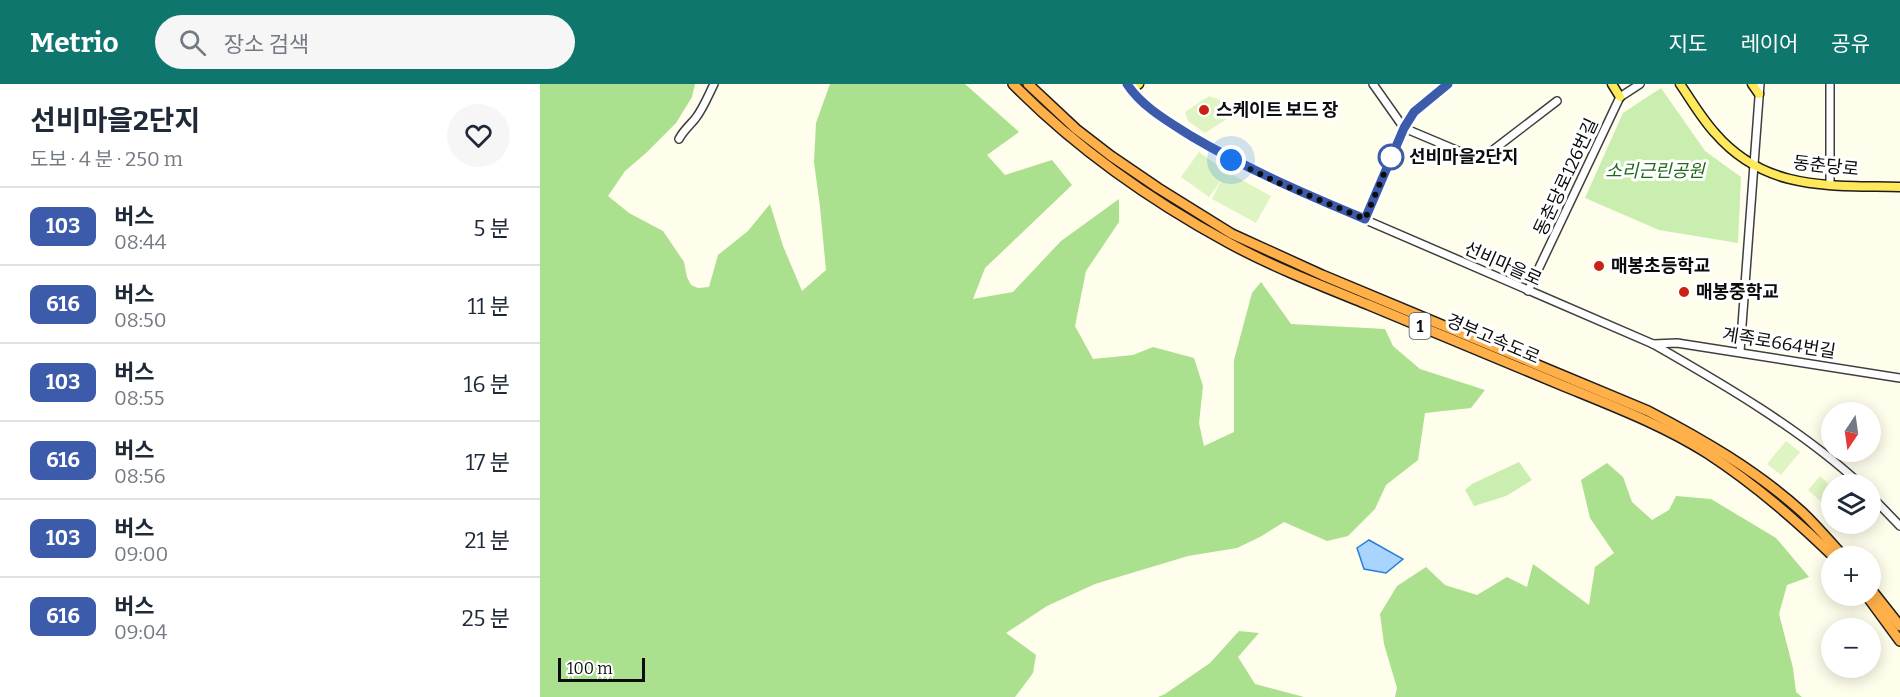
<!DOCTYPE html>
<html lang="ko">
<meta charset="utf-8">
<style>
body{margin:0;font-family:Bitter,"Noto Sans KR",serif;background:#f6f6f7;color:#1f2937;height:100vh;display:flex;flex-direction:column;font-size:22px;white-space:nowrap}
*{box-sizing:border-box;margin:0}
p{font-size:20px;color:#747a83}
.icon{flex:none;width:33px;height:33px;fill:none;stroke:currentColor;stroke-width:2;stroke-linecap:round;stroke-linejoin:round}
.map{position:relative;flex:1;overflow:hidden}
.panel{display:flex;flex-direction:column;background:#fff;width:540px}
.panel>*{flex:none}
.badge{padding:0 12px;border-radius:9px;font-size:21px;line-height:39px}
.needle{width:39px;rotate:193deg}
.buttons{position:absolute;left:1281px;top:318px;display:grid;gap:12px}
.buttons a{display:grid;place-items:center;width:60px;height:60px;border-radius:50%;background:#fff;box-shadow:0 3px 15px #0003;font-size:30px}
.scale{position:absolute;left:18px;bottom:15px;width:87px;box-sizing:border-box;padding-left:6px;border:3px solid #0c0c0c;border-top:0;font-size:16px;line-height:21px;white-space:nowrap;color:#0c0c0c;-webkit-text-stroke:4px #fff;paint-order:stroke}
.you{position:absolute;width:30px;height:30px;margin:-15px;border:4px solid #fff;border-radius:50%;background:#1a73e8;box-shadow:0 0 0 9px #1a73e833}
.map>.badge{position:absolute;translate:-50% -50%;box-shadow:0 0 0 3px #fff}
.round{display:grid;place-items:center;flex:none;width:63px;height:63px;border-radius:32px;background:#f6f6f7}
.overview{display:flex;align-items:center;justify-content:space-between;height:102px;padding:0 30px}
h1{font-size:28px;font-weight:700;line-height:45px}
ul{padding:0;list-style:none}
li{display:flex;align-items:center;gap:18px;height:78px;padding:0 30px;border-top:2px solid #e0e1e3}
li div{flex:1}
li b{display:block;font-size:22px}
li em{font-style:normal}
li .badge{min-width:66px;font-weight:700;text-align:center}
header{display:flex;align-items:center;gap:36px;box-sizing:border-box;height:84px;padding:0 30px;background:#0f766e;color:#fff}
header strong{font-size:28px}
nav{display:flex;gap:33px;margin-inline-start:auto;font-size:21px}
.search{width:420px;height:54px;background:#f6f6f7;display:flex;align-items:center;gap:15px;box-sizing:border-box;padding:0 21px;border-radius:33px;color:#747a83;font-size:22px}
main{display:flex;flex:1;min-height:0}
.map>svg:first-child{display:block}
.green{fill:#c9eeb0}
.forest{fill:#aae08e}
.pitch{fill:#def4c3}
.water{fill:#a9d4fd;stroke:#2880dc;stroke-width:1.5}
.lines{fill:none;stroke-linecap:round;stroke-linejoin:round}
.minor-casing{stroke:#3f3f3f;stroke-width:10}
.major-casing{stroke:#1d1d1d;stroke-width:11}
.highway-casing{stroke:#1d1d1d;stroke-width:12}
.minor{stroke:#fff;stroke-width:7}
.major{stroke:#ffe95b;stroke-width:8}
.highway{stroke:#ffb049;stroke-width:9}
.line-casing{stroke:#fff;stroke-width:14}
.line{stroke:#3d5bab;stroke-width:9}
.walk{stroke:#0c0c0c;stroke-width:6;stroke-dasharray:0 10.8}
.poi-dot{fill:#cb2115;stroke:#fff;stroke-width:2}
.stop-dot{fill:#fff;stroke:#3d5bab;stroke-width:3}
.labels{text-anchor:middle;stroke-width:6;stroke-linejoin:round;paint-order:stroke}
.shield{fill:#fff;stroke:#555;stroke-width:1.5}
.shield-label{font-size:16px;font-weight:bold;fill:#0c0c0c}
.poi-label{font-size:18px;font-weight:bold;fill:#0c0c0c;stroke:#fff;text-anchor:start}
.stop-label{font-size:18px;font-weight:bold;fill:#0c0c0c;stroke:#fff;text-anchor:start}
.street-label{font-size:18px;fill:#0c0c0c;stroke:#fff}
.park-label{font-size:18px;font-style:italic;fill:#1e6a16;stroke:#fff}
</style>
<header>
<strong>Metrio</strong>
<div class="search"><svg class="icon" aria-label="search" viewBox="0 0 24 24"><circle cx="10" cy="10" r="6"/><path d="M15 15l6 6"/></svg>장소 검색</div>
<nav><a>지도</a><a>레이어</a><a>공유</a></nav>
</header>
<main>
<section class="panel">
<div class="overview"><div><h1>선비마을2단지</h1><p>도보 · 4 분 · 250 m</p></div><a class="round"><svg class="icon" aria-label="heart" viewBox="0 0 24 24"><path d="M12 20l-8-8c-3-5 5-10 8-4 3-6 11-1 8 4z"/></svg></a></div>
<ul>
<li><span class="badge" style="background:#3d5bab;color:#fff">103</span><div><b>버스</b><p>08:44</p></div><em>5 분</em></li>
<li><span class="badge" style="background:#3d5bab;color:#fff">616</span><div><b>버스</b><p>08:50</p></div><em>11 분</em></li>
<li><span class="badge" style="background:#3d5bab;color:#fff">103</span><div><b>버스</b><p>08:55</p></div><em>16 분</em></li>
<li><span class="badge" style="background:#3d5bab;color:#fff">616</span><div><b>버스</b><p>08:56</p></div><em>17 분</em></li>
<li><span class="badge" style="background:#3d5bab;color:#fff">103</span><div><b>버스</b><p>09:00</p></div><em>21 분</em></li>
<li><span class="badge" style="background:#3d5bab;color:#fff">616</span><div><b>버스</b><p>09:04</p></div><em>25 분</em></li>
</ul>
</section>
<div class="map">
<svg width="1360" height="613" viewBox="0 0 1360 613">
<rect width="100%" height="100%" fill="#fffdeb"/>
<g class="green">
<polygon points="1121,4 1165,67 1201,93 1198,159 1119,146 1045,114 1083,29"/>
<polygon points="979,378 992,396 966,412 934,422 925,406 932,400"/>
</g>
<g class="forest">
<polygon points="0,0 155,0 152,13 136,39 106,69 85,87 68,112 89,129 123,147 144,178 147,193 151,201 158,204 169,203 178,171 208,147 230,120 243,162 262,207 286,186 280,123 274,78 276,39 290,0 425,0 479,48 447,71 465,91 512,76 532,101 445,184 433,215 473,208 521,157 579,115 579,138 546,187 535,242 553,275 593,271 613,263 654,274 663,302 659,339 664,362 694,348 694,276 712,209 721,198 751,240 845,245 853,262 880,285 945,306 931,324 885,329 878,376 846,401 835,425 808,452 787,457 744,438 720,453 697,464 648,472 555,500 507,522 466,549 496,571 493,589 475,613 0,613"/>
<polygon points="1067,379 1083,393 1092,418 1112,436 1129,426 1136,412 1171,415 1236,454 1269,493 1247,501 1239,530 1253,584 1256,608 1262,613 855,613 857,604 844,560 840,530 857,502 886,483 905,501 937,511 967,493 987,503 993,480 1049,521 1055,483 1074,469 1050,434 1041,396"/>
<polygon points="699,547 719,549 698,573 715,600 764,613 618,613 625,610 670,579"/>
</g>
<g class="pitch">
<polygon points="669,12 680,16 690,33 665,49 648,37 645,28"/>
<polygon points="659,68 687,88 731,112 716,139 672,115 682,95 669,113 641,93"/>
<polygon points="1246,357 1260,368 1241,391 1227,380"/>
<polygon points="1280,392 1291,402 1291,427 1268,406"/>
</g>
<polygon class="water" points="829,456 863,475 846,489 824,485 817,464"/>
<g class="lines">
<defs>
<g id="minor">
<path d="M587,0C608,34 688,74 724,92L1113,260C1183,300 1262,346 1320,400"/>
<polyline points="833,0 864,44 940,76 1017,17"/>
<path d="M139,55C143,47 149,42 155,35C163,25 168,12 174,0"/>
<polyline points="1290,101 1290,0"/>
<polyline points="988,207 1080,13 1100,0"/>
<polyline points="1113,260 1137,259 1360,294"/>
<polyline points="1200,268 1220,0"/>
<polyline points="1330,411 1360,442"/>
</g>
<g id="major">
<polyline points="1072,0 1080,13"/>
<path d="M1140,0C1151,16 1162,35 1175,49C1226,108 1290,101 1360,103"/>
<polyline points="1212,0 1219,10"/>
<polyline points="591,6 599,0"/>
<polyline points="825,135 864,44 875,28 908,0"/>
</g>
<g id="highway">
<path d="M473,0C536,64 610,116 689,159C733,183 782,202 829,221C892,247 956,274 1019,300C1070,321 1121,340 1167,369C1213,399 1254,434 1293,472"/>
<path d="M488,0L536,45L571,72L618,104L692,150L782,191L1108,327C1162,355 1217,387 1262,428C1277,442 1290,458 1303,472"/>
<polyline points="1330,504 1360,542"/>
<polyline points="1327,512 1360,557"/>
</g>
</defs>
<use href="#minor" class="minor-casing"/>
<use href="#major" class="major-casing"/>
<use href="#highway" class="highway-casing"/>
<use href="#minor" class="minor"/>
<use href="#major" class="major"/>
<use href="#highway" class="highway"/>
</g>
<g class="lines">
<defs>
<path id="line" d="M587,0C602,23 629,38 651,52C707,85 765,110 825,135L864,44L874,28L908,0"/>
</defs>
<use href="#line" class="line-casing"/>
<use href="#line" class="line"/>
<polyline class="walk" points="691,76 739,99 825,135 851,73"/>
</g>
<g class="poi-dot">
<circle cx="664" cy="26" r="6"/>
<circle cx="1059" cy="182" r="6"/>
<circle cx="1144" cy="208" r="6"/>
</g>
<circle class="stop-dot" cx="851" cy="73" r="12"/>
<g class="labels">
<rect class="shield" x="869.5" y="229" width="21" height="26" rx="4.5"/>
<g class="shield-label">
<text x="880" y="248">1</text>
</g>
<g class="poi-label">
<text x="676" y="32">스케이트 보드 장</text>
<text x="1071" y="188">매봉초등학교</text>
<text x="1156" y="214">매봉중학교</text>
</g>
<g class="stop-label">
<text x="869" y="79">선비마을2단지</text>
</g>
<g class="street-label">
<text transform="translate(1286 82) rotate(6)" y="6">동춘당로</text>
<text transform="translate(1026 93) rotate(-65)" y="6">동춘당로126번길</text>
<text transform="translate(963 180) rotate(24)" y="6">선비마을로</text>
<text transform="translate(953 255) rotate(23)" y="6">경부고속도로</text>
<text transform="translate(1239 259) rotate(9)" y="6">계족로664번길</text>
</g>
<g class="park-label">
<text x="1115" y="93">소리근린공원</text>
</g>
</g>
</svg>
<div class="buttons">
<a><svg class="needle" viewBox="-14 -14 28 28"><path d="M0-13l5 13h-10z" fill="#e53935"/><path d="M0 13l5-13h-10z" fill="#747a83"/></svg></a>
<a><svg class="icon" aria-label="layers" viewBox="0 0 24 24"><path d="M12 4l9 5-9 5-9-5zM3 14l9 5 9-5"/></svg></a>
<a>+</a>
<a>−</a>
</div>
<div class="scale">100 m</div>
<div class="you" style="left:691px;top:76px"></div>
</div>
</main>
